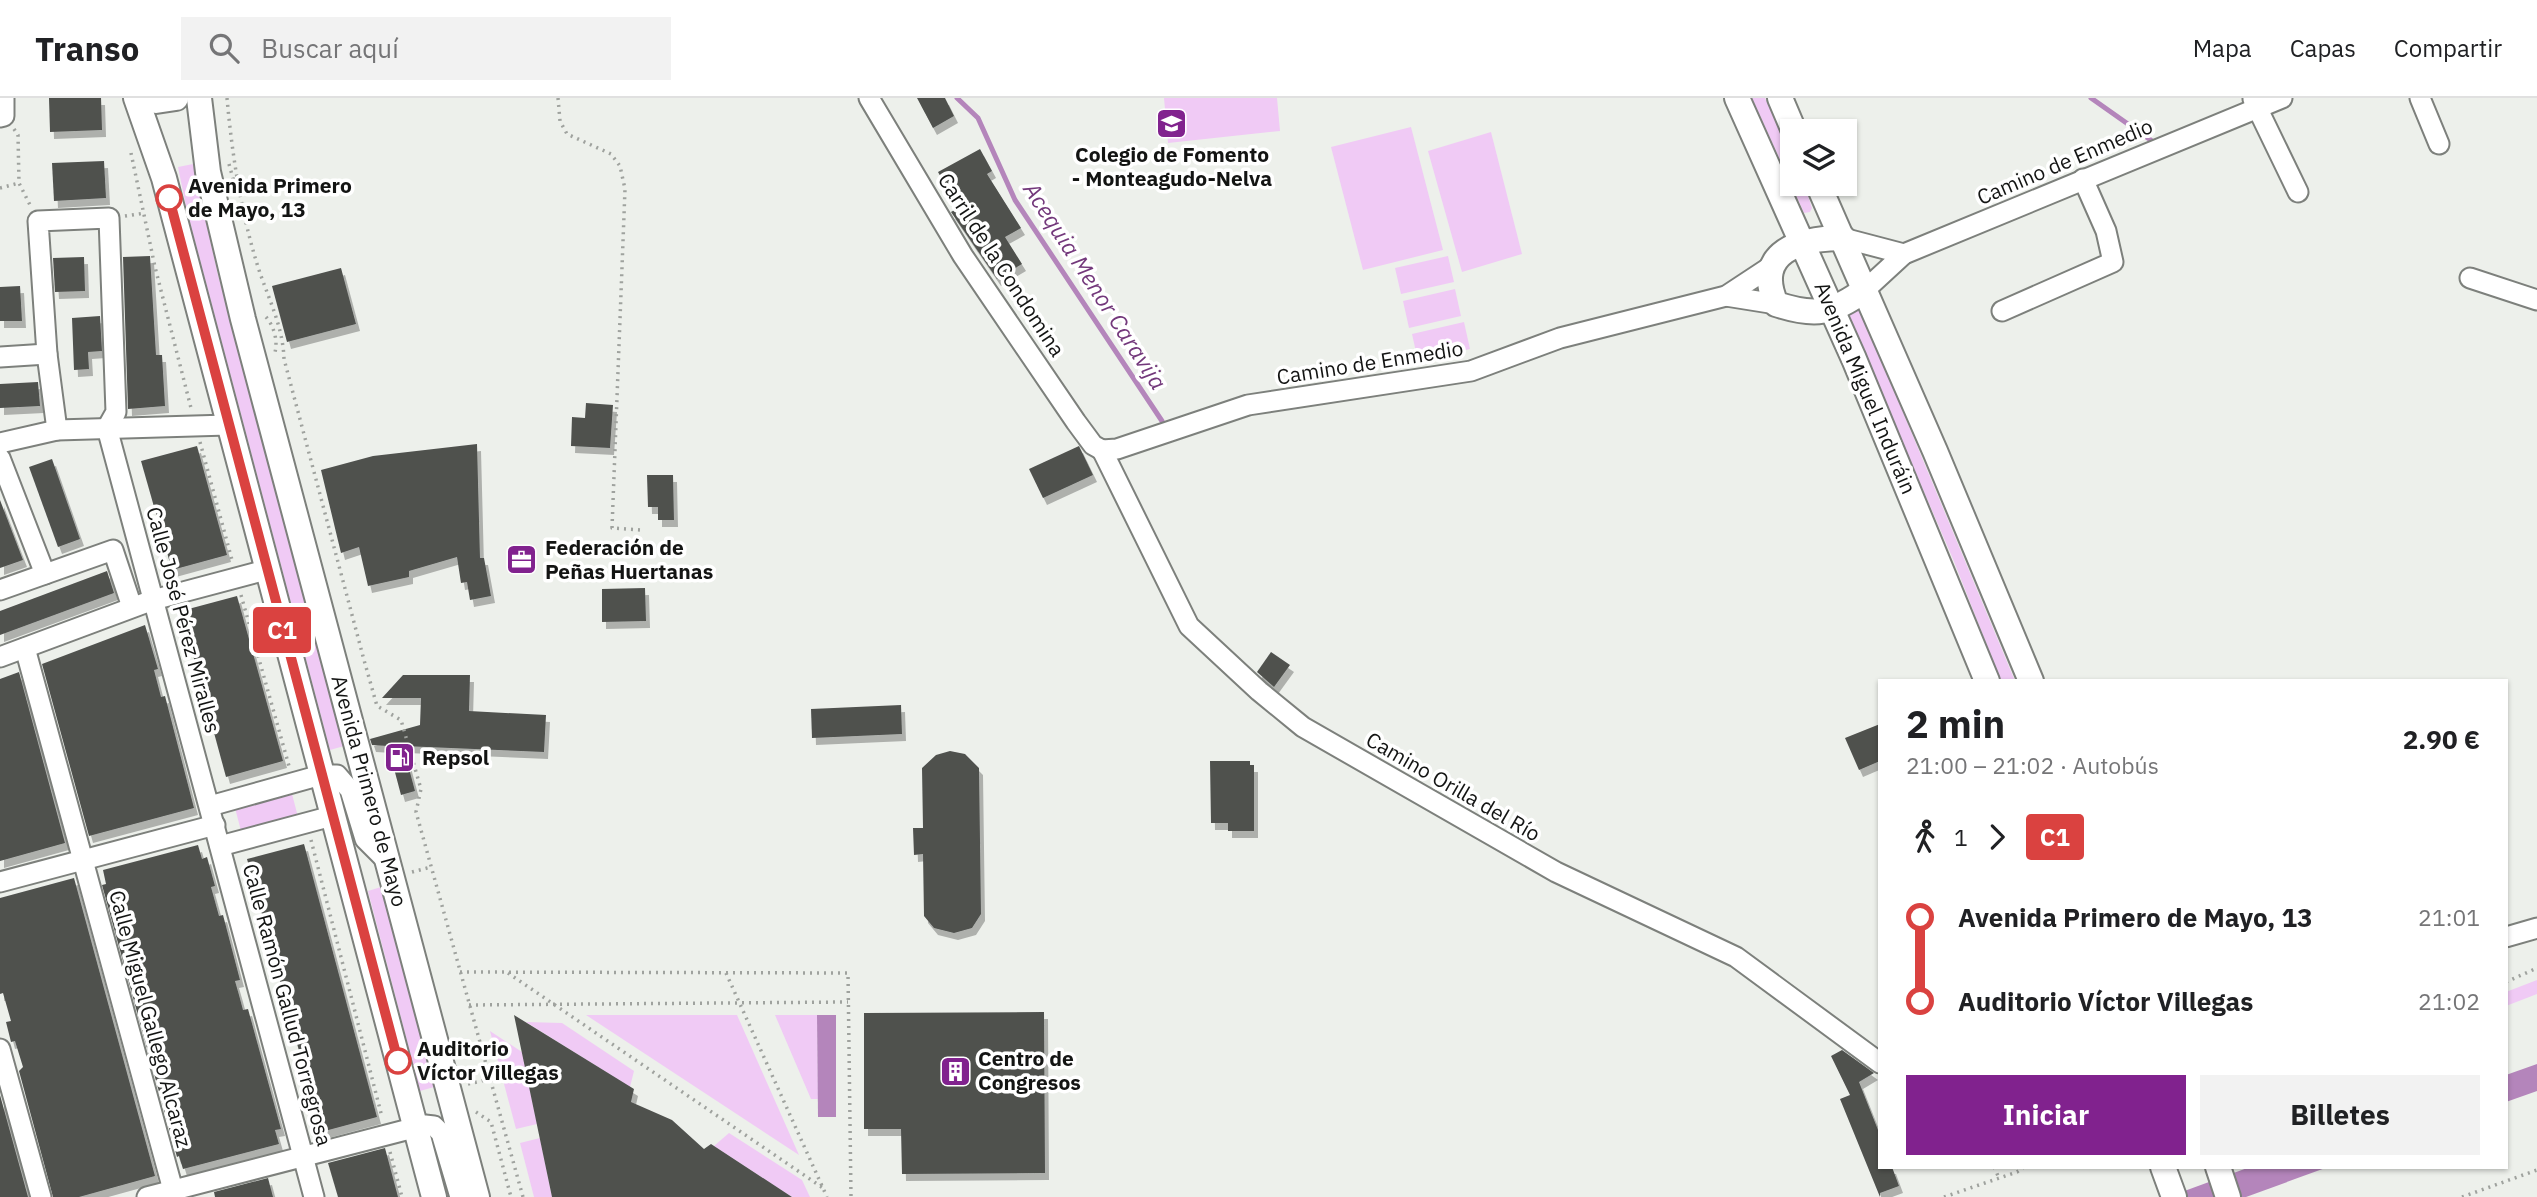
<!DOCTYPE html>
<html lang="es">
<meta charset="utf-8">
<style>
body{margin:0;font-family:"IBM Plex Sans",sans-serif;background:#f2f2f2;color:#202124;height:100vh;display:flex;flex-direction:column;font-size:26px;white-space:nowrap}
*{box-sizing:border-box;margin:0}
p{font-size:23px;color:#757577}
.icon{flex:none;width:38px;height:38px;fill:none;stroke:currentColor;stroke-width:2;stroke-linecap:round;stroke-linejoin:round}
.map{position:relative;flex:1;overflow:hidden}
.drawer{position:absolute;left:1878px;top:581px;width:630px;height:490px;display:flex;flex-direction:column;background:#fff;border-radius:0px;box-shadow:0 2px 5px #0004}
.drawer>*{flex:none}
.badge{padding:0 14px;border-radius:5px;font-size:24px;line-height:46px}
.buttons{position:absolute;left:1780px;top:21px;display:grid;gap:14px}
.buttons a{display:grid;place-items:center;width:77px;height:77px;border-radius:0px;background:#fff;box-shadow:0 2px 5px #0004;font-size:35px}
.map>.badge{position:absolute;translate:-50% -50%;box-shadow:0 0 0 4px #fff}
.legs{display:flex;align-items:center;gap:10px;height:77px;padding:0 28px;font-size:23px}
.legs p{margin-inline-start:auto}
.headline{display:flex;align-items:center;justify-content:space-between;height:119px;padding:0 28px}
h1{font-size:38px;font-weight:700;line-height:52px}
.button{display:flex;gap:14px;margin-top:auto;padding:14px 28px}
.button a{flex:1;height:80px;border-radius:0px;background:#81228e;color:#fff;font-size:28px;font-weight:700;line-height:80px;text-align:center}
.button a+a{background:#f2f2f2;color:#202124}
ul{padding:0 28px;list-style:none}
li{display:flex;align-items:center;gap:24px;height:84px;font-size:26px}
li i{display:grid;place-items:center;width:10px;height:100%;margin:0 9px;background:currentColor}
li i::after{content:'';width:18px;height:18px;margin:-9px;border:5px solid;border-radius:50%;background:#fff}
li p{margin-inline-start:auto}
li:first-child i{background:linear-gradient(#0000 50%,currentColor 0)}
li:last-child i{background:linear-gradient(currentColor 50%,#0000 0)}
header{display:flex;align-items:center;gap:42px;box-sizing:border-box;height:98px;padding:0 35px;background:#fff;border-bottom:2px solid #e0e0e0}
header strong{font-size:33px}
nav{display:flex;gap:38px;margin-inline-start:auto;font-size:24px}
.search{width:490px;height:63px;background:#f2f2f2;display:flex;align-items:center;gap:18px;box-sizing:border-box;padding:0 24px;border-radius:0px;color:#757577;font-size:26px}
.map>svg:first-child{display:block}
.green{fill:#f0caf5}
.water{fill:#b485bb}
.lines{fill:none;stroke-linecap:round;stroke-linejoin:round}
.stream{stroke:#b485bb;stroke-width:5}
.building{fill:#4f514e;filter:url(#shadow)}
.minor-casing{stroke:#7d807c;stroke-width:23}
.major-casing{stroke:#7d807c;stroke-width:28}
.path{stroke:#9fa29e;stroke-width:3.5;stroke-dasharray:2 5;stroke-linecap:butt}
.minor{stroke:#fff;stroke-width:19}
.major{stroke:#fff;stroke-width:24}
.line-1-casing{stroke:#fff;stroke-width:16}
.line-1{stroke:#da4240;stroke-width:10}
.stop-1-dot{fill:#fff;stroke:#da4240;stroke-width:3.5}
.labels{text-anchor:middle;stroke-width:7;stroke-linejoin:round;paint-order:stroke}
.poi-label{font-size:21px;font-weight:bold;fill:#131413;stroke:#fff;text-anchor:start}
.street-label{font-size:21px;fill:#131413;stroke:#fff}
.stop-label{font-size:21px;font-weight:bold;fill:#131413;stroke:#fff;text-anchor:start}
.water-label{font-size:23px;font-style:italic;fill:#73387b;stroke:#fff}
</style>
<header>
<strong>Transo</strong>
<div class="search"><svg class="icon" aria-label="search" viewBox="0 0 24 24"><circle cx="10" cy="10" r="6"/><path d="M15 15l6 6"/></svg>Buscar aquí</div>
<nav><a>Mapa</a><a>Capas</a><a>Compartir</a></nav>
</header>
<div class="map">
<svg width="2537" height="1099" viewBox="0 0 2537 1099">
<defs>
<filter id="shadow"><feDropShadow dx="4" dy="7" stdDeviation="0" flood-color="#0004"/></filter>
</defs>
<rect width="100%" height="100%" fill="#edf0eb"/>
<g class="green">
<polygon points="1164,0 1277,0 1280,33 1168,45"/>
<polygon points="1752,0 1765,0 1792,59 1792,86 1804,86 1812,110 1810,114 1804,115"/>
<polygon points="1411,29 1443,152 1363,172 1331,49"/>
<polygon points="1491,34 1522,156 1462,174 1428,53"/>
<polygon points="193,66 218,177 344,648 330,652 187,113 178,69"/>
<polygon points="1448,158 1454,184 1401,196 1395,170"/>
<polygon points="1455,191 1461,218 1409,230 1403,203"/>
<polygon points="1860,211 2015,583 2001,583 1953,461 1847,216"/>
<polygon points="1464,224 1470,251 1418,263 1412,236"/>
<polygon points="291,692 298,719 241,733 234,706"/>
<polygon points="381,789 434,989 420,993 368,793"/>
<polygon points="2537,882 2537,896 2506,908 2506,894"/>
<polygon points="586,917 737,917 799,1057"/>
<polygon points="775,917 817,917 818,1001 811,1001"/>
<polygon points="526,924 562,925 634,973 630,989"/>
<polygon points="490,933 522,954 537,1026 516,1031"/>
<polygon points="729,1035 802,1082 810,1099 792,1099 714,1048"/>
<polygon points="540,1040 552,1099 534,1099 520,1045"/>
</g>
<g class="water">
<polygon points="817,917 836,917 836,1019 818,1019"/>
<polygon points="2537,966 2537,993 2506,1004 2506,977"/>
<polygon points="2250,1069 2328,1069 2246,1099 2168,1099"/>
</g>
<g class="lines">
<g class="stream">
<polyline points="957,0 978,20 1015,102 1162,323"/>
<polyline points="2091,0 2152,43"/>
</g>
</g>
<g class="building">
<polygon points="49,0 101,0 102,32 50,34"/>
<polygon points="917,0 945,0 954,18 933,30"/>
<polygon points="980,51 992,73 987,76 1021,130 1005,139 1022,166 997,181 951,114 958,110 938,74"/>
<polygon points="104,63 106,100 54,103 52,65"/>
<polygon points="150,158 156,257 162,257 165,308 128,311 123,159"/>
<polygon points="84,159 85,193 55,194 53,160"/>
<polygon points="341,170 356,226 287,244 272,188"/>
<polygon points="20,188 22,223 0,223 0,189"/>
<polygon points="100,218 102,253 88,254 89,271 74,272 72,220"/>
<polygon points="38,284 40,308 0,310 0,286"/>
<polygon points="586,305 613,307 610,350 571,348 572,319 585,320"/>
<polygon points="477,346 480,460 484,460 491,498 470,502 467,484 461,485 457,459 409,473 409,479 368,488 359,449 341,455 321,372 373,358"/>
<polygon points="197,348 227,457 172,472 141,363"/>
<polygon points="1079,348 1093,377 1043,400 1029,371"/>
<polygon points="52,361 80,441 58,449 29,369"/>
<polygon points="647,377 673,377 674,422 658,422 658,409 648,409"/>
<polygon points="0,402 23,462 0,470"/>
<polygon points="107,473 114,495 0,537 0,513"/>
<polygon points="645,490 646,523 602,524 602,491"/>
<polygon points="237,498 283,663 226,679 181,513"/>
<polygon points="145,527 158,571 154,572 161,599 165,598 194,710 89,738 42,566"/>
<polygon points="1271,554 1290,567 1274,589 1257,574"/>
<polygon points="19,574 65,745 0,763 0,581"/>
<polygon points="403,577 470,577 469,613 546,617 544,654 403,648 415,693 401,697 388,648 372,647 370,641 420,627 421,600 382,600"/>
<polygon points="901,607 902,636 812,640 811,611"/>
<polygon points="1880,626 1880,663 1859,672 1845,640"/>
<polygon points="950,653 965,656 979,670 981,816 972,830 954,835 934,830 924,818 923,756 914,757 913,730 923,730 922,670 936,657"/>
<polygon points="1210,663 1250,663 1250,667 1254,667 1254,733 1228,733 1228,725 1211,725"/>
<polygon points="304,746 377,1019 321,1034 247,761"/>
<polygon points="198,747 202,761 207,759 215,788 211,789 219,818 223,817 240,882 235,883 239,897 243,912 248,911 281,1031 275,1032 279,1046 183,1071 179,1058 177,1059 102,787 106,786 103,772"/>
<polygon points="74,780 155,1078 79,1099 53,1099 19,973 23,969 15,943 11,944 6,924 11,923 3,895 0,896 0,800"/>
<polygon points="1044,914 1045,1075 902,1076 901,1031 864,1031 864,915"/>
<polygon points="514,917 634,991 631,1004 672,1022 704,1051 711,1046 792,1099 552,1099"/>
<polygon points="1842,952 1874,975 1859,984 1880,1037 1880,1069 1892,1069 1899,1088 1880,1095 1880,1099 1840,1001 1850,997 1831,958"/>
<polygon points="0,997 28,1099 0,1099"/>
<polygon points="385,1050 398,1099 338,1099 328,1065"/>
<polygon points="268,1080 273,1099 215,1099 214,1094"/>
</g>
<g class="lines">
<defs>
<g id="minor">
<polyline points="869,0 963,158 1076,324 1093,347 1102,352"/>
<polyline points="2420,0 2439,46"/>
<polyline points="2253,1 2298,94"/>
<polyline points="0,19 4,18 4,0"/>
<polyline points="1843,140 1904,156"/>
<polyline points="2470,180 2537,202"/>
<polyline points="1866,191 1904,156 2282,0"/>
<polyline points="1726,198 1776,206"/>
<polyline points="2002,213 2113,164 2106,133 2083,81"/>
<polyline points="0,259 47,256"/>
<polyline points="107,330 314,1099"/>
<polyline points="57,332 47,256 38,123 109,120 116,314 107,330"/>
<polyline points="0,345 57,332 228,327"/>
<polyline points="1102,352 1189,528 1259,593 1303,629 1556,774 1736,859 1880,965"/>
<polyline points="1102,352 1117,351 1248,307 1471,273 1560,240 1726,198 1770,169"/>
<polyline points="0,360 45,476"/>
<polyline points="0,492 113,452 132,509"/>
<polyline points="25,550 173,1092"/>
<polyline points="0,559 153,502 266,472"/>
<polyline points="210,708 321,677 337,677 350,692 365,741 387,763"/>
<polyline points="220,748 332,718"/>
<polyline points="0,784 215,727"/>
<polyline points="2506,839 2537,830"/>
<polyline points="0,951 41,1099"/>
<polyline points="147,1099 425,1027 434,1028 441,1035 460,1099"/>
</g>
<g id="major">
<polyline points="136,0 164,80 434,1099"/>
<polyline points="145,0 156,3 176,0"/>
<polyline points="199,0 208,74 243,221 477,1099"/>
<polyline points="1737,0 1854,261 1987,583"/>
<polyline points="1780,0 1794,33"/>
<polyline points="1818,86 1935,353 2031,583"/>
<path d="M1843,140C1800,140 1753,154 1776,206C1815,219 1832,216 1866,191"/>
<polyline points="2163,1069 2174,1099"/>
<polyline points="2218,1069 2228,1099"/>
</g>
</defs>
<use href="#minor" class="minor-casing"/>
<use href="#major" class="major-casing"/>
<g class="path">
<path d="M227,0C232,56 241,115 258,169C268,200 283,228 284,261L364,562L377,608L401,622L421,691L416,714L523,1099"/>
<polyline points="558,0 560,23 567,36 611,56 620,68 625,91 612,430 640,432"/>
<polyline points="14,31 18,37 19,85 30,107"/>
<polyline points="131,55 155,169 191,310"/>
<polyline points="229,66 237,95"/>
<polyline points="0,90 19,85"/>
<polyline points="125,118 145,115"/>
<path d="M266,219C274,228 278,243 275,254"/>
<polyline points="200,344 232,462"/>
<polyline points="241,497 289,668"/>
<polyline points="311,742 382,1019"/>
<polyline points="412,774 431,769"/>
<polyline points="460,874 848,875 851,1099"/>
<polyline points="508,875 823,1090"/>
<polyline points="726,875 827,1099"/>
<polyline points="2506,884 2537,870"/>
<polyline points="469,907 848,904"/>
<polyline points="468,986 490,981"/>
<polyline points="476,1014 491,1024 511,1099"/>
<polyline points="390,1054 402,1099"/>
<polyline points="1994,1069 1999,1080"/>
<polyline points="1944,1099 2017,1074 2024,1069"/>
<polyline points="2462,1099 2537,1072"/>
</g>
<use href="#minor" class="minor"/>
<use href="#major" class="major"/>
</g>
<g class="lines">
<defs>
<polyline id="line-1" points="169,100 398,963"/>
</defs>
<use href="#line-1" class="line-1-casing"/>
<use href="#line-1" class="line-1"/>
</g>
<defs>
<symbol id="school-square" viewBox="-11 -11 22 22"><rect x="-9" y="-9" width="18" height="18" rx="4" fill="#81228e" stroke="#fff"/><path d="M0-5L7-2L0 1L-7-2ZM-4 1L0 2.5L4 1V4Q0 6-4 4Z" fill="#fff"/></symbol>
<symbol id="office-square" viewBox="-11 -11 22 22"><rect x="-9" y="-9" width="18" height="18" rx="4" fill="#81228e" stroke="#fff"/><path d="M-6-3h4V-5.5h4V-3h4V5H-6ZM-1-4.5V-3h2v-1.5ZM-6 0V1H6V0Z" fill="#fff"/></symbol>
<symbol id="fuel-square" viewBox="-11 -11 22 22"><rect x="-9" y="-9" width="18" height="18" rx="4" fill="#81228e" stroke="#fff"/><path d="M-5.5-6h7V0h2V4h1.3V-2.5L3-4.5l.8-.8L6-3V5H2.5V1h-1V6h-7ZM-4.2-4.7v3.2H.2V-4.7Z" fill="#fff"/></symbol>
<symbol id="building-square" viewBox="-11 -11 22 22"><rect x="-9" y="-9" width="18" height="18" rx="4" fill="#81228e" stroke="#fff"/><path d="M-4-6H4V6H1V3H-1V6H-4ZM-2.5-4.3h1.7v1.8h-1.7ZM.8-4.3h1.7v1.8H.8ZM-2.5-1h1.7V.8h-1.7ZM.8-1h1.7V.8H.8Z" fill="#fff"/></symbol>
</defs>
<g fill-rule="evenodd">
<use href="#school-square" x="1154" y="8" width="35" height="35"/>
<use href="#office-square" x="504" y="444" width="35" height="35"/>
<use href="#fuel-square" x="382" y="642" width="35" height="35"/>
<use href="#building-square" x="938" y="956" width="35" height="35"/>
</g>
<g class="stop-1-dot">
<circle cx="169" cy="100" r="12"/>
<circle cx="398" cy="963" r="12"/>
</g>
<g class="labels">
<g class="poi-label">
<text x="1172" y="64" text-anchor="middle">Colegio de Fomento<tspan x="1172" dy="24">- Monteagudo-Nelva</tspan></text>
<text x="545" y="457">Federación de<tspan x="545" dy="24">Peñas Huertanas</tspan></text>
<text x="422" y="667">Repsol</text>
<text x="978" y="968">Centro de<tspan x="978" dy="24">Congresos</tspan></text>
</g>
<g class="street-label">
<text transform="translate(2065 64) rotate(-23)" y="7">Camino de Enmedio</text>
<text transform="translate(1001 167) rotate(57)" y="7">Carril de la Condomina</text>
<text transform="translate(1370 265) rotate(-9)" y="7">Camino de Enmedio</text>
<text transform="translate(1865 290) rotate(67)" y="7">Avenida Miguel Induráin</text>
<text transform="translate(183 522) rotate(75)" y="7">Calle José Pérez Miralles</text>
<text transform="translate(1453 689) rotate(30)" y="7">Camino Orilla del Río</text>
<text transform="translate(369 693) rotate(75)" y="7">Avenida Primero de Mayo</text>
<text transform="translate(287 907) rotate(75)" y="7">Calle Ramón Gallud Torregrosa</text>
<text transform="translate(150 921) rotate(75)" y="7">Calle Miguel Gallego Alcaraz</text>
</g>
<g class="stop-label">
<text x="188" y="95">Avenida Primero<tspan x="188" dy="24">de Mayo, 13</tspan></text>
<text x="417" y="958">Auditorio<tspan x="417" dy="24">Víctor Villegas</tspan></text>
</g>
<g class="water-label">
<text transform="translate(1095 188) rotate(57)" y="8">Acequia Menor Caravija</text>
</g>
</g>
</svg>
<div class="buttons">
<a><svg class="icon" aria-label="layers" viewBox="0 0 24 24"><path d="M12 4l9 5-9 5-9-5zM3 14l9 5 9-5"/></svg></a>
</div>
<b class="badge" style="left:282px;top:532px;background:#da4240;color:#fff">C1</b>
<section class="drawer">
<div class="headline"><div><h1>2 min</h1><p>21:00 – 21:02 · Autobús</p></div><b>2.90 €</b></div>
<div class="legs"><svg class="icon" aria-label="walk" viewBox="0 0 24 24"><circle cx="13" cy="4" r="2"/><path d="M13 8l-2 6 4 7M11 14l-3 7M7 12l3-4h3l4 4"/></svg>1<svg class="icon" aria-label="forward" viewBox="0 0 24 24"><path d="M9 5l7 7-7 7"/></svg><b class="badge" style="background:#da4240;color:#fff">C1</b></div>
<ul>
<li><i style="color:#da4240"></i><b>Avenida Primero de Mayo, 13</b><p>21:01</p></li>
<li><i style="color:#da4240"></i><b>Auditorio Víctor Villegas</b><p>21:02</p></li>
</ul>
<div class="button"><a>Iniciar</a><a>Billetes</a></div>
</section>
</div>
